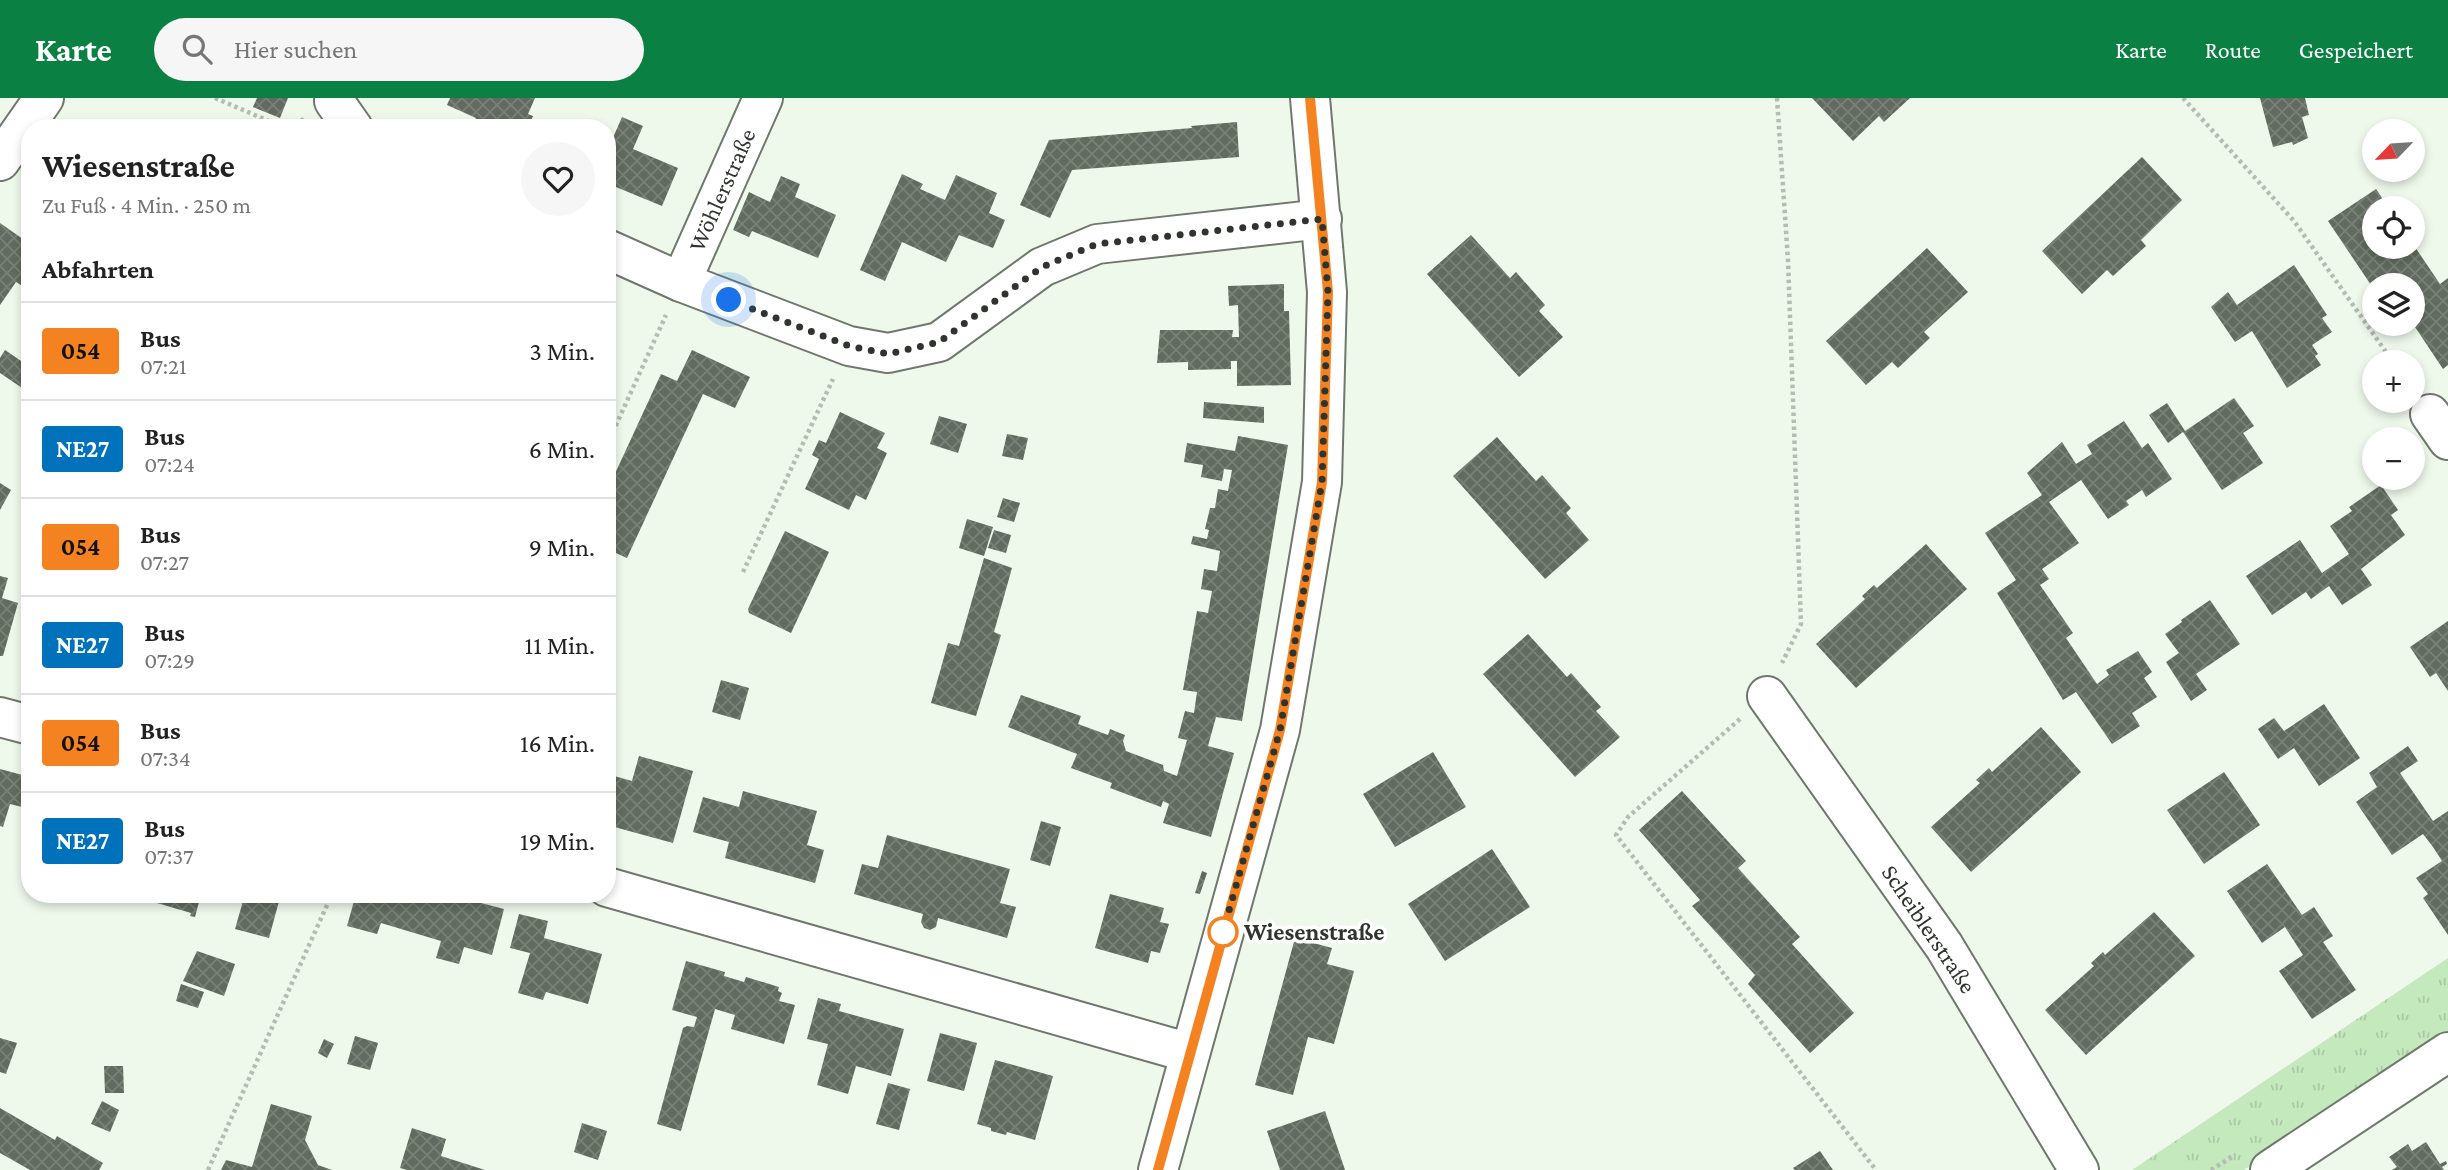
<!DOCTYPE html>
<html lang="de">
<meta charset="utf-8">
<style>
body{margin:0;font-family:"Crimson Pro",serif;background:#f6f6f6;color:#222;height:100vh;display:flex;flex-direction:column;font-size:26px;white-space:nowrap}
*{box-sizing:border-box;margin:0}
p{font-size:23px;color:#767676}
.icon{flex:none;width:38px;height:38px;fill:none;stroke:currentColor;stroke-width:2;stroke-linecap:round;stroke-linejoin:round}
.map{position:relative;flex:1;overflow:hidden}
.details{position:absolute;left:21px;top:21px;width:595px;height:784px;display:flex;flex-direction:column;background:#fff;border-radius:28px;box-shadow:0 4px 10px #0003}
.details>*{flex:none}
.badge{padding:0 14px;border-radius:5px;font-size:24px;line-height:46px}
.needle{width:46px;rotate:245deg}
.buttons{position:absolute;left:2362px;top:21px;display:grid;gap:14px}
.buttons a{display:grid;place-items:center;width:63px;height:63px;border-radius:50%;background:#fff;box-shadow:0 4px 10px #0003;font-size:35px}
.you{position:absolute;width:35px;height:35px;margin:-18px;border:5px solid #fff;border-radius:50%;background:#1a73e8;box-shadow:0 0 0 10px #1a73e833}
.map>.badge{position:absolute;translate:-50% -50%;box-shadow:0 0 0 4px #fff}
h2{padding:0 21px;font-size:26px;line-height:63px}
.round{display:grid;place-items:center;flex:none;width:74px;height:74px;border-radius:37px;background:#f6f6f6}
.head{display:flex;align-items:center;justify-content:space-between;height:119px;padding:0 21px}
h1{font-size:33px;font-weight:700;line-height:52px}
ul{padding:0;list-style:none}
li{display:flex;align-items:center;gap:21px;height:98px;padding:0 21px;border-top:2px solid #e0e0e0}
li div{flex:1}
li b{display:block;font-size:26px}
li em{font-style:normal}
li .badge{min-width:77px;font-weight:700;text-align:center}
header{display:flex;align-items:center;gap:42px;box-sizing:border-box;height:98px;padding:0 35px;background:#0b8043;color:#fff}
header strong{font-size:33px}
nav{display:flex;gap:38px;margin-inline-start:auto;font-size:24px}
.search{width:490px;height:63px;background:#f6f6f6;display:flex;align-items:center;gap:18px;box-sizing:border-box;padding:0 24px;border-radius:38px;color:#767676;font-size:26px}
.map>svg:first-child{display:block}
.grass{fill:url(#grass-tufts)}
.building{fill:url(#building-cross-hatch)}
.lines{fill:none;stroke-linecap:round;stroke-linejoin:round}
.minor-casing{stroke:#6e786c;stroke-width:42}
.path{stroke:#b4bdb2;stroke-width:4.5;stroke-dasharray:3.5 3.5;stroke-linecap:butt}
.minor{stroke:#fff;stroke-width:38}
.line-casing{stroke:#fff;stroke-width:16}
.line{stroke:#f58220;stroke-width:10}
.walk{stroke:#30342f;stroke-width:7;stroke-dasharray:0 12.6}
.stop-dot{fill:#fff;stroke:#f58220;stroke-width:3.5}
.labels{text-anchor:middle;stroke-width:7;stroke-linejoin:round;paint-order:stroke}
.street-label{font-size:24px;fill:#30342f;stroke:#fff}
.stop-label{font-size:24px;font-weight:bold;fill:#30342f;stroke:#fff;text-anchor:start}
</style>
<header>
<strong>Karte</strong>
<div class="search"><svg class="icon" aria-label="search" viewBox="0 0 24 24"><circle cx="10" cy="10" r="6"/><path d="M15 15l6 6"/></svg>Hier suchen</div>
<nav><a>Karte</a><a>Route</a><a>Gespeichert</a></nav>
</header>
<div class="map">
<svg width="2448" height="1072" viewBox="0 0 2448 1072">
<defs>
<pattern id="grass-tufts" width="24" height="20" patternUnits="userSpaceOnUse" patternTransform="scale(1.75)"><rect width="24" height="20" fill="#c4e9bd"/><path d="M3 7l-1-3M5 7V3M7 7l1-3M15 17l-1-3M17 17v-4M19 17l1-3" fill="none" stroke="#a9c8a3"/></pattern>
<pattern id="building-cross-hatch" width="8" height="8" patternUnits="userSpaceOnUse" patternTransform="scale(1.75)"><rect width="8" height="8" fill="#616b5f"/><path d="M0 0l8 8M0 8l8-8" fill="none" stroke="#798178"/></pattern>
</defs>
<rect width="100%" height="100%" fill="#eef9ec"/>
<polygon class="grass" points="2448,860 2448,933 2244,1072 2132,1072"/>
<g class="building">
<polygon points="257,0 288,0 280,20 253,9"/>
<polygon points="450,0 535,0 528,16 533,18 528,30 519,30 506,24 504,30 481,30 473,26 476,20 447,7"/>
<polygon points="1812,0 1910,0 1884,24 1879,18 1853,43"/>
<polygon points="2260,0 2305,0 2309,17 2302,19 2308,40 2293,47 2292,44 2273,49"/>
<polygon points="622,19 643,28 633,51 678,70 662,108 611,87 610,90 607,89 607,47 609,42 612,42"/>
<polygon points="1237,24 1239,59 1072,72 1050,120 1020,107 1049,42 1192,30 1191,28"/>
<polygon points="2142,59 2182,102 2141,142 2146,148 2113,178 2107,172 2082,196 2042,153"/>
<polygon points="902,76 923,86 920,91 945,102 956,77 997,95 989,115 1005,122 993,150 959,137 946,164 902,144 885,183 860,172"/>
<polygon points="781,78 800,86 795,99 836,117 818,160 752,133 749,139 733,132 749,94 770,104"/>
<polygon points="2376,91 2389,110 2375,110 2375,149 2415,149 2440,186 2448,180 2448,267 2443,271 2413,226 2413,187 2375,187 2375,193 2328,123"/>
<polygon points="0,125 30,146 30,193 16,184 0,207"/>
<polygon points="1471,137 1510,180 1516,174 1545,207 1539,213 1563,239 1519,279 1427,176"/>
<polygon points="1927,150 1968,194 1924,234 1930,240 1898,270 1892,264 1866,287 1826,243"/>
<polygon points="2294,167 2327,217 2322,220 2332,234 2312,247 2318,256 2315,258 2321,267 2287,290 2252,233 2235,244 2211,209 2228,194 2237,207"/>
<polygon points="1284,186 1284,213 1289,213 1291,287 1237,288 1237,263 1231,263 1231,271 1188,272 1188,264 1157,265 1160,232 1233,232 1232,239 1239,239 1238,207 1229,208 1228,188"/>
<polygon points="5,252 30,269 30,285 25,292 0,275 0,260"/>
<polygon points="692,252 750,279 735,310 703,296 627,460 607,451 607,393 661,276 677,283"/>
<polygon points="2234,300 2254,328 2243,335 2263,365 2222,392 2183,334 2168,345 2149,317 2167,305 2185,333"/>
<polygon points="1204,304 1264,309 1264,325 1203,320"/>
<polygon points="840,314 885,335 877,350 887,355 866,402 856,397 849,412 805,391 819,361 812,357 819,342 826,345"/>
<polygon points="939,318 967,326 958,355 930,346"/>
<polygon points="2124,323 2142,350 2148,345 2172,381 2146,399 2142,392 2126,403 2129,407 2108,421 2081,382 2049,404 2079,445 2042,471 2049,481 2040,487 2073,535 2066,540 2097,586 2109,577 2106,572 2138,553 2152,574 2144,580 2157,599 2132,615 2140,628 2112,646 2076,594 2063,602 1997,495 2016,482 1985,435 2042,397 2027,375 2062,344 2076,366 2092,356 2087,347"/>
<polygon points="1007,336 1028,340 1023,362 1002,358"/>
<polygon points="1238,338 1288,347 1242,623 1216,619 1208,648 1234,655 1211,739 1163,725 1169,706 1163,703 1161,709 1110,690 1112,685 1071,670 1077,656 1008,629 1021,597 1081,618 1078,626 1108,637 1110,631 1125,637 1123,643 1126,653 1163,667 1164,673 1177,678 1187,642 1178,640 1182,624 1185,613 1194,615 1197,594 1183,592 1197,513 1208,515 1212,493 1201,491 1204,471 1217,473 1220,453 1191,446 1193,438 1207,441 1209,432 1205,431 1210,410 1215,410 1218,391 1228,393 1232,372 1224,371 1222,383 1201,379 1203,367 1184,364 1187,345 1235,353"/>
<polygon points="1497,339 1536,383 1542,377 1571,410 1566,415 1589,442 1545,481 1453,378"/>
<polygon points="0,385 11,392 0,412"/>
<polygon points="2381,387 2398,412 2391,417 2405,437 2361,471 2372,487 2342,507 2329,488 2311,501 2306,494 2272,517 2246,478 2300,442 2322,475 2349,456 2330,428 2352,413 2349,409"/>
<polygon points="1003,400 1020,405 1014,424 997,419"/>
<polygon points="967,421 993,429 984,458 959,450"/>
<polygon points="994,432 1011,437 1006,455 988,450"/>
<polygon points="785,433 829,454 791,535 749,515 748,511"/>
<polygon points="29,434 30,434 30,453 24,452"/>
<polygon points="1926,446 1967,491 1856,590 1816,546 1865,501 1862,498 1874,487 1877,490"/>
<polygon points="984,460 1012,470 994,534 1001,537 976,618 931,605 948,545 959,548"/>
<polygon points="0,478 8,480 2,500 18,505 3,558 0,558"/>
<polygon points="2210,502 2240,546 2196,576 2207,592 2191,603 2166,564 2179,555 2165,536 2182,524 2181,522"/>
<polygon points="2448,523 2448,593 2436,575 2430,579 2410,549"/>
<polygon points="1528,536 1567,579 1571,575 1601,609 1596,613 1620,639 1575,679 1483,576"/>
<polygon points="721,582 749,590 740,622 712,614"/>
<polygon points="2324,606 2360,660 2319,688 2294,650 2278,661 2258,631 2274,620 2284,633"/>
<polygon points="2041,629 2081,674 1971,774 1931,729 1980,685 1976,682 1989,670 1992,674"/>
<polygon points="2408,648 2418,663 2400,675 2433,723 2448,713 2448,837 2423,800 2428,796 2416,780 2442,763 2433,749 2423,736 2392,757 2356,704 2377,689 2369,675"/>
<polygon points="1433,654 1466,709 1395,749 1363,696"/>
<polygon points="639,658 693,673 673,745 607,727 607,676 632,683"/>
<polygon points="0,671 30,679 30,697 26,710 10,706 3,729 0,728"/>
<polygon points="2224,674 2260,727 2204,766 2167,712"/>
<polygon points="743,693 817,713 807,747 824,752 815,785 725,760 729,744 693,734 703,699 739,709"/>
<polygon points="1682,693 1746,763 1738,770 1800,839 1792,846 1854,915 1810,955 1748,886 1755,877 1692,808 1700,802 1639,732"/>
<polygon points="1041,723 1061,729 1050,768 1030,762"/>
<polygon points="887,737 1010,771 1000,805 1016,809 1007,840 938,820 936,829 930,832 924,830 921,824 923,816 854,796 862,766 878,770"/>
<polygon points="1492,751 1530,809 1445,863 1408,806"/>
<polygon points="2267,766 2302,817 2314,809 2333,838 2323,844 2356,892 2312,921 2279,873 2303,857 2285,829 2262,845 2227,793"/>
<polygon points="1202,773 1207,775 1200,796 1195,795"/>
<polygon points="141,796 199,796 197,803 199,804 195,819 190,818 191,815 140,800"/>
<polygon points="245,796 281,796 269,840 235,831"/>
<polygon points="282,796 311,796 308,805"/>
<polygon points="356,796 392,805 394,796 458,796 458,799 504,811 492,857 464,849 459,866 436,860 441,843 381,825 377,836 347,828"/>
<polygon points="1110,796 1164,810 1160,824 1169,826 1160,855 1151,853 1148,865 1095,850"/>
<polygon points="2154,814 2195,858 2086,957 2045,912 2094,868 2091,865 2103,854 2105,857"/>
<polygon points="519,816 548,823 544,840 602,856 588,906 546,894 543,902 518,895 530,855 510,850"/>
<polygon points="1295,840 1332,850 1327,866 1354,873 1334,946 1308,939 1293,997 1255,987"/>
<polygon points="197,853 235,866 224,898 183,883"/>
<polygon points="686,863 725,874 724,878 744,884 746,879 779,889 778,893 782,895 779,903 795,907 784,946 731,931 735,917 715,911 681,1033 657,1026 683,930 687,928 694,929 697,919 672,912"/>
<polygon points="181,886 204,894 198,910 176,903"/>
<polygon points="818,900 841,906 839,913 904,931 891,978 856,968 848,996 817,987 828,946 807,941"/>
<polygon points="940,935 977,945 964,993 927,983"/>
<polygon points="355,938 378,945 370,972 347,966"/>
<polygon points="0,940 17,945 6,976 0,974"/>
<polygon points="324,941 334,946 327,960 318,955"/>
<polygon points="995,962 1053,978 1035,1042 1007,1034 1006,1037 991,1033 991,1030 977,1026"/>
<polygon points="104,968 123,968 124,995 105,995"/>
<polygon points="888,985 910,991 899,1032 876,1026"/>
<polygon points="102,1003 119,1012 110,1034 91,1026"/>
<polygon points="271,1006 312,1018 305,1042 318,1067 332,1072 221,1072 226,1062 252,1069"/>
<polygon points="0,1010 55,1042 57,1038 103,1065 99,1072 30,1072 0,1055"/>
<polygon points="1325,1013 1345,1072 1280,1072 1267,1033"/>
<polygon points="582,1025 607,1033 598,1062 574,1054"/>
<polygon points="412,1030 446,1041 441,1058 485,1072 407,1072 400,1070"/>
<polygon points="2426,1044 2440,1066 2446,1063 2447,1066 2442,1069 2444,1072 2392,1072 2397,1069 2389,1059 2408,1046 2412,1053"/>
<polygon points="1820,1053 1833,1072 1795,1072 1793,1070"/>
</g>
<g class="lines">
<defs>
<g id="minor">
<polyline points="334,3 353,30"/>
<polyline points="0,63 44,0"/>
<polyline points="607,151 681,184 849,248 888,255 939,244 1042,169 1097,146 1322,121"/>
<polyline points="681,184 763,0"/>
<polyline points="2430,316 2448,342"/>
<polyline points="1767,598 1944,848 2079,1072"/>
<polyline points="0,619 30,627"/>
<polyline points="607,789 1190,955"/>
<polyline points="1158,1072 1280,632 1322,384 1327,194 1310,0"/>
<polyline points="2270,1072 2448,954"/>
</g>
</defs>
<use href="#minor" class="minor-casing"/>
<g class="path">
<polyline points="215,0 285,30"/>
<polyline points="1777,0 1788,162 1801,526 1782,565"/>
<polyline points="2183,0 2294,123 2393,264"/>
<polyline points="289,30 304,21"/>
<polyline points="607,347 666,217"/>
<polyline points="743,474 833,281"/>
<polyline points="1740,621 1628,719 1616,737 1876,1072"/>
<polyline points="208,1072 332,796"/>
<polyline points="2211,1072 2235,1057"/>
</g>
<use href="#minor" class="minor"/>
</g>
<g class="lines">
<defs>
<polyline id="line" points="1158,1072 1280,632 1322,384 1328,194 1310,0"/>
</defs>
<use href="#line" class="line-casing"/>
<use href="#line" class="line"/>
<polyline class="walk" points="729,202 849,248 888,256 939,244 1042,169 1097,146 1322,121 1328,194 1322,384 1280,632 1223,834"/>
</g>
<circle class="stop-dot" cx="1223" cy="834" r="14"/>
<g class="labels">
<g class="street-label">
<text transform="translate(722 92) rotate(-66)" y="8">Wöhlerstraße</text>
<text transform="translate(1929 831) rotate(56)" y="8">Scheiblerstraße</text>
</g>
<g class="stop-label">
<text x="1244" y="842">Wiesenstraße</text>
</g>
</g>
</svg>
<div class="buttons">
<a><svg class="needle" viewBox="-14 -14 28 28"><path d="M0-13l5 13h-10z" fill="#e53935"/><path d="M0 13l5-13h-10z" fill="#767676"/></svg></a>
<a><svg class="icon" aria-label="locate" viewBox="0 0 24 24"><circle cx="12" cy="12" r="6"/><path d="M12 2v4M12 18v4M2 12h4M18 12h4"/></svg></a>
<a><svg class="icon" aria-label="layers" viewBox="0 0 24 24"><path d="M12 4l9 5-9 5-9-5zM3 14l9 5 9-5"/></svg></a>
<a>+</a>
<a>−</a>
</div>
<div class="you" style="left:729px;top:202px"></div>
<section class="details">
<div class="head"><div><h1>Wiesenstraße</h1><p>Zu Fuß · 4 Min. · 250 m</p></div><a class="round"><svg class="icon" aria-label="heart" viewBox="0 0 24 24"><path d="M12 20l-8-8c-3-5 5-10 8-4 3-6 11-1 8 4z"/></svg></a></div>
<h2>Abfahrten</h2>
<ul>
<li><span class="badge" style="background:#f58220;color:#111">054</span><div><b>Bus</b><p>07:21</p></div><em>3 Min.</em></li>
<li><span class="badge" style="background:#0072bc;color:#fff">NE27</span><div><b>Bus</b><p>07:24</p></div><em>6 Min.</em></li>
<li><span class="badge" style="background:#f58220;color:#111">054</span><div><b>Bus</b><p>07:27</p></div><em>9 Min.</em></li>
<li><span class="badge" style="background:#0072bc;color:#fff">NE27</span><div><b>Bus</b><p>07:29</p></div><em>11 Min.</em></li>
<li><span class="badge" style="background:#f58220;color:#111">054</span><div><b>Bus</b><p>07:34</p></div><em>16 Min.</em></li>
<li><span class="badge" style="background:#0072bc;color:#fff">NE27</span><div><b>Bus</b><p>07:37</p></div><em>19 Min.</em></li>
</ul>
</section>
</div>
